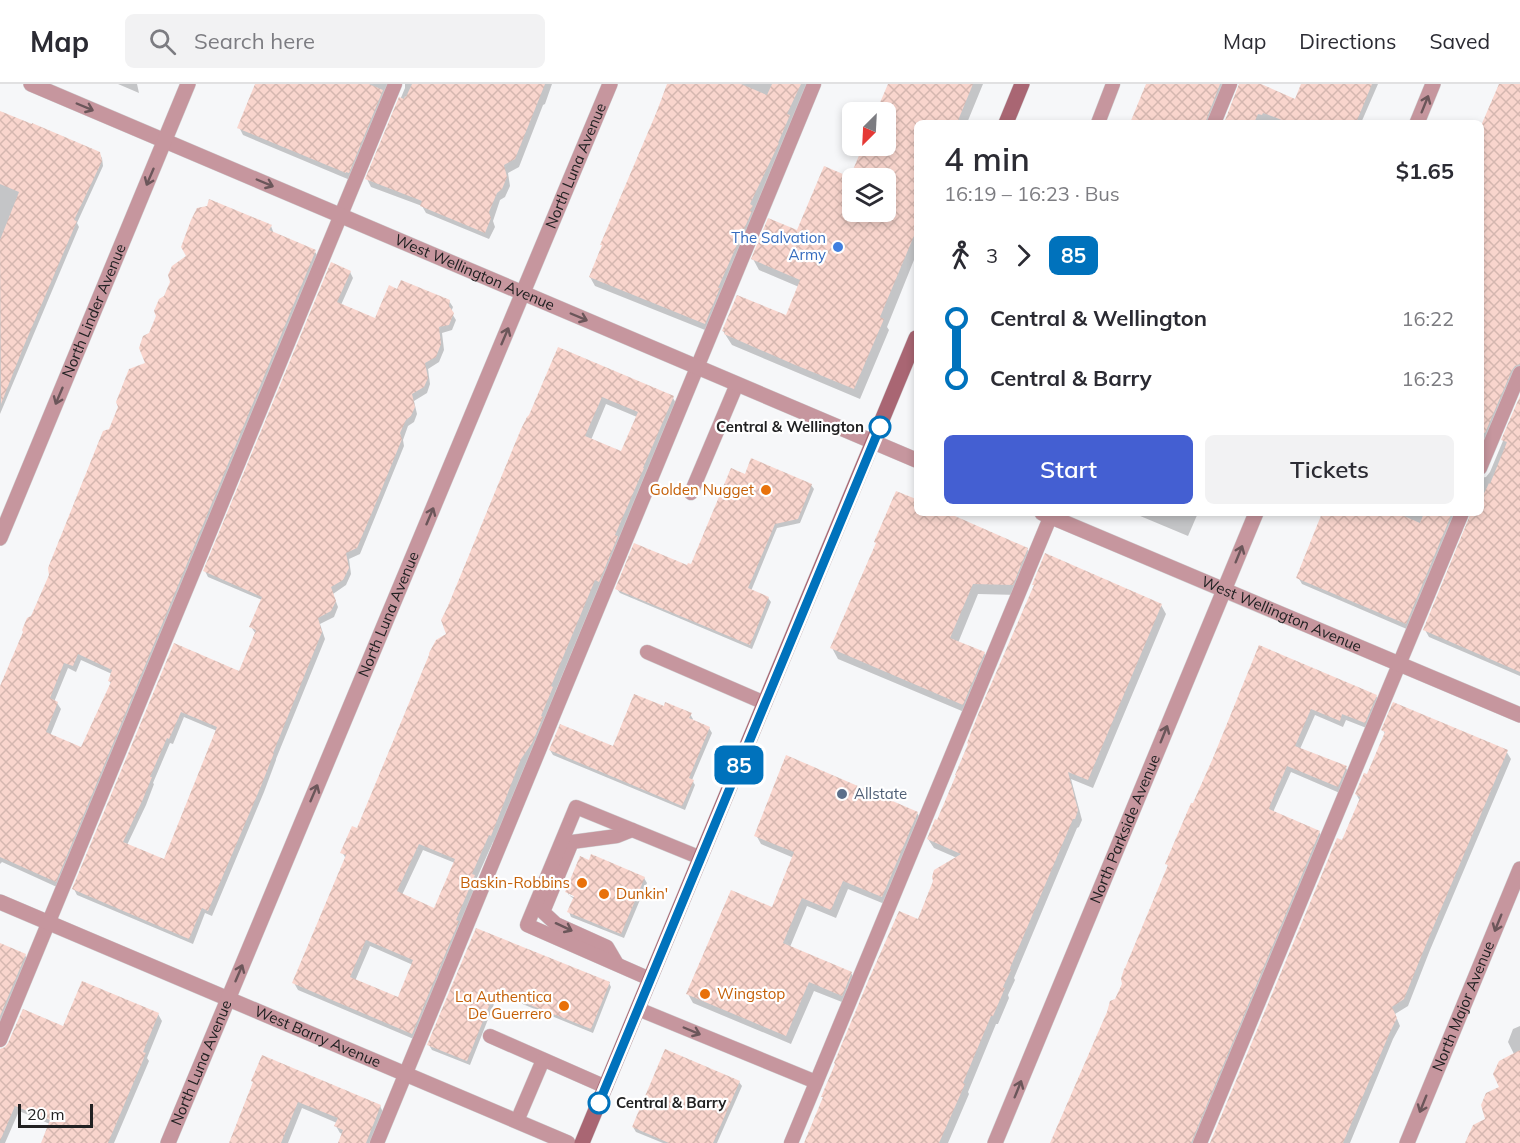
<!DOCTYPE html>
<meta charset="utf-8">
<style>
body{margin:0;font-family:Mulish,sans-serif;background:#f2f2f3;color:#2b2b33;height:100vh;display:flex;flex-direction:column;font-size:22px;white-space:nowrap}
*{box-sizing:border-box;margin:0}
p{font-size:20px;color:#7c7c81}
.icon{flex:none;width:33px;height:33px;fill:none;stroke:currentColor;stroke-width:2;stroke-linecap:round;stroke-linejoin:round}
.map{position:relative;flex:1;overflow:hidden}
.sheet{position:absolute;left:914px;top:36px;width:570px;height:396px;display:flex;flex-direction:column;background:#fff;border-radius:9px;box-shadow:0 3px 9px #0003}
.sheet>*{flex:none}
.badge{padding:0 12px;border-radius:9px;font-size:21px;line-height:39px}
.needle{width:39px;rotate:204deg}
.controls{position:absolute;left:842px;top:18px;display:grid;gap:12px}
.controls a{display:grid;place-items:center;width:54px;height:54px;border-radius:9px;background:#fff;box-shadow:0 3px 9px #0003;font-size:30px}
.scale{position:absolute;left:18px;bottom:15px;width:75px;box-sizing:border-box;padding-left:6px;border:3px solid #212122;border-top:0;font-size:16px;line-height:21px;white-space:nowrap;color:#212122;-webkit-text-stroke:4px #fff;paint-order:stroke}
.map>.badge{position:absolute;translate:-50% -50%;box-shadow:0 0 0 3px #fff}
.legs{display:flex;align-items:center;gap:9px;height:66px;padding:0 30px;font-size:20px}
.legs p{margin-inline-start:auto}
.summary{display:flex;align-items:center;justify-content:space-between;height:102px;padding:0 30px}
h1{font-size:33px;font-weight:600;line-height:45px}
.button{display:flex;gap:12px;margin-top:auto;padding:12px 30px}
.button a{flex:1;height:69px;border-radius:9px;background:#445fd2;color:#fff;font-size:24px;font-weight:600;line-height:69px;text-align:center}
.button a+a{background:#f2f2f3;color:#2b2b33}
ul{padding:0 30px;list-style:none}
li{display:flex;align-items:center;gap:21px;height:60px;font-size:22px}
li i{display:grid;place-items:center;width:9px;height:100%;margin:0 8px;background:currentColor}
li i::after{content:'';width:15px;height:15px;margin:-8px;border:4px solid;border-radius:50%;background:#fff}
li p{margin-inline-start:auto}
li:first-child i{background:linear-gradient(#0000 50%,currentColor 0)}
li:last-child i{background:linear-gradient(currentColor 50%,#0000 0)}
header{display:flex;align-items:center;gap:36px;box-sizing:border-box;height:84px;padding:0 30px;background:#fff;border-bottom:2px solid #e1e1e2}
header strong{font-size:28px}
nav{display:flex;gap:33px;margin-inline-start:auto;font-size:21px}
.search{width:420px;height:54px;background:#f2f2f3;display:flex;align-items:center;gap:15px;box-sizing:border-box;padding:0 21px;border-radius:9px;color:#7c7c81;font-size:22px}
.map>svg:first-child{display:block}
.shadow{fill:#0003;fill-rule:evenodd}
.building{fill:url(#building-cross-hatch);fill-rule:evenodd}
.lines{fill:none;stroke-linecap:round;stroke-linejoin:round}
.lane-casing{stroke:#d0d0d2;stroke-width:15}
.street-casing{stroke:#d0d0d2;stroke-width:16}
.secondary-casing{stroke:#d0d0d2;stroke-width:16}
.lane{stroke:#c6969e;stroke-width:14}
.street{stroke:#c6969e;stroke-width:15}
.secondary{stroke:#a96673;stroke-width:15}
.oneway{stroke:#6b565a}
.line-1-casing{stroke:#fff;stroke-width:14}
.line-1{stroke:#0072bc;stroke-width:9}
.shop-dot{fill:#3f7fe0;stroke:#fff;stroke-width:2}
.stop-1-dot{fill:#fff;stroke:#0072bc;stroke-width:3}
.food-dot{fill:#e8710a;stroke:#fff;stroke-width:2}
.service-dot{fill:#5c6f8a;stroke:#fff;stroke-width:2}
.labels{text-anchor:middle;stroke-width:4.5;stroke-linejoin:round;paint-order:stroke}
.street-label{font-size:15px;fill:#212122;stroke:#fff}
.shop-label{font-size:15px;fill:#366cbe;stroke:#fff;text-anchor:end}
.stop-label{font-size:15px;font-weight:bold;fill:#212122;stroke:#fff;text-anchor:end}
.food-label{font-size:15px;fill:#c56008;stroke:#fff;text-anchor:end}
.service-label{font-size:15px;fill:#4e5e75;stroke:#fff;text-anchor:start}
</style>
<header>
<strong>Map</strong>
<div class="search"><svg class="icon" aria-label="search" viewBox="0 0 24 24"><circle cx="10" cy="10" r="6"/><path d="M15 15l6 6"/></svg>Search here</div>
<nav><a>Map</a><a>Directions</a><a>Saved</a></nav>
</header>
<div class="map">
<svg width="1520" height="1059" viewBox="0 0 1520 1059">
<defs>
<pattern id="building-cross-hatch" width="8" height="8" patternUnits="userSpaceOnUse" patternTransform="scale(1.5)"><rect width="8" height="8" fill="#f9d5cd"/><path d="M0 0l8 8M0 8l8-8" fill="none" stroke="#d5b7b0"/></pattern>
</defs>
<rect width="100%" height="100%" fill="#f6f7f9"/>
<g class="shadow">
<polygon points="118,0 137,0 139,9"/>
<polygon points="257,0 395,0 350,96 243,51 239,43"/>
<polygon points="405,0 552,0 545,20 543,21 519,83 508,89 510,102 505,113 500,116 493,137 495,143 489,155 426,129 422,122 371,103 367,95 405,4"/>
<polygon points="669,0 808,0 710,248 595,202 590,193 603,162 602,161"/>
<path d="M890,0H983L967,39H916V171L887,243L889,246L860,315L732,261L723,247L787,233L799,203L759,186L753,175L798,148L851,95L864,62H885V28H878ZM852,94H885V128H852Z"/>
<polygon points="1147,0 1228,0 1210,39 1131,39"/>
<polygon points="1240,0 1257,0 1295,16 1303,0 1378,0 1361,39 1225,39"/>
<polygon points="1500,0 1520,0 1520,288 1480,374 1480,46"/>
<polygon points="0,28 99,69 102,74 103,82 77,139 79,143 0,330"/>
<path d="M271,142L274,150L315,168L319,174L59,804L2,778L0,780V605L33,533L110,346L147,280L150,250ZM81,576L112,590L109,596L111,600L82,665L50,652L61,625L57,619L54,618L68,584L76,588Z"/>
<path d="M350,188L353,194L341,221L376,236L449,217L453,223L451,228L456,236L452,246L442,249L444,266L439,278L428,285L430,300L427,309L414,317L417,330L414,338L408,342L403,356L404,362L360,470L349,475L351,490L346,501L333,510L338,523L334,533L320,540L325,555L276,675V676L264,708L212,832L205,829L193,860L77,811L74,805L174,561L239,589L256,550L251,543L262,516L208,493L205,487ZM184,633L217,647L165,777L127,761L146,721L154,700L153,699L170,659L173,660Z"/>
<path d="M559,265L673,314L677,321L603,504L599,503L555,609L556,612L536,667L525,682L495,759L493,758L476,796L478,799L416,956L298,906L294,899L346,775L342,768L358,746L448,551L531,332ZM606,320L637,333L622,369L591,356ZM423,766L455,779L435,826L402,811ZM370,862L413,881L399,915L355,897Z"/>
<polygon points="1520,316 1520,592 1429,553 1425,546 1471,429 1480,429 1480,394 1486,393 1490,388"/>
<polygon points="745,392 811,401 814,405 800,439 777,444 751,507 768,514 771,518 752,565 620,509 617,505 692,482"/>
<polygon points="897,409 916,417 916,429 944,429 1027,465 1033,475 1018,511 978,510 958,559 984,569 990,580 969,630 838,575 832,564 877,460"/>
<polygon points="1133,429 1198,429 1188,452"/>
<polygon points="1324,429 1460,429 1409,546 1302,500 1298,493"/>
<polygon points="1034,501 1161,521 1166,530 1093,704 1071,695 1082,736 1079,743 1077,744 1014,894 1015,896 1008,911 1009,914 998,940 996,940 968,1008 969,1010 948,1059 806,1059 919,837 957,774 934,764 928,755 938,738 1035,502"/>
<polygon points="1260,563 1376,612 1380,619 1369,645 1346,636 1343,643 1315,631 1300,665 1346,684 1350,691 1342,710 1291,688 1274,726 1274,728 1319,748 1323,755 1197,1059 1051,1059 1116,916 1169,784 1167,780 1194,721"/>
<polygon points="664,624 690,630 693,635 692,637 709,644 712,649 692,696 695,701 685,726 553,671 550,666 614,664"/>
<polygon points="1383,646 1506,667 1511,675 1430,866 1408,922 1395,930 1400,942 1393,955 1350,1059 1211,1059 1360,717 1356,710 1367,692 1385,650"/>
<polygon points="917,729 923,738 887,821 848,805 836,834 807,822 790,863 851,889 856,898 847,920 814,907 791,960 693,919 688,910 773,825 794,774 761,760 756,751"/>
<polygon points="592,772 644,794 647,799 624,854 571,833 569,828 574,815 569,811 580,816 569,808 569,811 567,808 590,778"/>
<polygon points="476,846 609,899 611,903 593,949 498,910 470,981 432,966 429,961"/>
<polygon points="0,861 25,871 28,878 0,947"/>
<polygon points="158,930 162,937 147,974 149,977 114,1059 42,1059 50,1040 19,1027 5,1059 0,1059 0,966 64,944"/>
<polygon points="1520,942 1520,1059 1468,1059 1487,1036 1501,1004 1514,970 1508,958 1513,945"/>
<polygon points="263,973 380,1022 384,1030 372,1059 340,1059 343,1050 340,1049 336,1042 337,1039 302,1024 288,1059 230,1059"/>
<polygon points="739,998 742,1002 717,1059 663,1059 636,1048 633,1043"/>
</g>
<g class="building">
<polygon points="255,0 369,0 383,6 349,89 346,88 346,89 237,44"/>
<polygon points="412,0 545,0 515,75 504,81 507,93 502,105 497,109 489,128 491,134 485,149 420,122 422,117 365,95 399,13 404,15 405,12 406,13"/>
<polygon points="667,0 741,0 767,11 772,0 801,0 787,30 790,31 778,59 779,59 750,120 753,122 750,127 752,127 718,204 720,204 705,240 589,193 602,161 600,161 657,27"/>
<path d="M888,0H973L957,39H916V147L880,233L884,235L854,305L793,280L724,250L725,248L722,247L737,211L786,231L800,196L751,175L768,134L797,146L824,82L850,93L863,62H885V28H876ZM852,94H885V128H852Z"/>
<polygon points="1146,0 1220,0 1205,39 1130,39"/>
<polygon points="1239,0 1261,0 1295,15 1301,0 1372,0 1356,39 1290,39 1263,29 1262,31 1258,30 1254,39 1224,39"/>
<polygon points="1499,0 1520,0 1520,280 1515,282 1512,286 1485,349 1480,347 1480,44"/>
<polygon points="0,27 32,40 32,39 100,68 102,77 74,136 77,137 23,264 1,320 0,156 19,108 0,100"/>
<path d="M209,115L272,141L269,146L316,166L56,798L0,773V602L23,548L22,546L27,534L31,532L49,491L48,484L103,347L109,345L118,323L116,318L129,285L145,279L139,264L143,252L149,249L156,232L154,227L159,215L164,212L170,198L168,191L172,182L186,172L181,163L191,136L197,124L207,122ZM78,570L112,586L108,597L111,598L81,663L46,648L58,618L50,614L64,579L73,582Z"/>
<path d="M331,178L351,187L337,218L375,234L389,201L397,205L401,196L450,216L449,222L454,229L449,241L439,243L441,260L436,273L425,279L428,294L424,303L412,310L415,323L411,332L406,336L400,349L402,355L378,414L357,464L346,469L349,484L343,496L331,503L336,517L331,527L318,534L322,548L273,669H274L261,702L208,827L202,824L189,855L72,805L174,559L239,587L256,546L249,543L262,513L203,487ZM181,628L217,643L164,775L123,758L143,715L152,693H150L167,654L169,655Z"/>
<path d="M558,263L674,312L643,384H644L615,451L618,452L599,498L595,496L551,602L553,603L541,632L543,633L532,659L521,675L491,752L489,751L472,790L475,791L456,836L459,837L412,950L292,899L346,771L340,769L352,742L357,744L429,571V569L436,556L446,550L441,536L448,522L521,345L527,333L529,331ZM602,313L638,328L621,367L585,352ZM419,760L455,775L434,824L397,807ZM366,856L413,876L398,913L350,893Z"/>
<polygon points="1520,312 1520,588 1423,546 1471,429 1480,429 1480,418 1489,399 1490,400 1507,358 1501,356"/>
<polygon points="751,374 812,400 798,435 775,440 748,504 769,513 750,561 615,505 634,459 687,481 688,479 691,480 731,384 745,390"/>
<polygon points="896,407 916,415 916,429 948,429 1028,464 1013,501 973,500 950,554 985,568 963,621 830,564 876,459 874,458"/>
<polygon points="1322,429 1397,429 1420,439 1424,429 1452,429 1406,540 1296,494"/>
<polygon points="1045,469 1162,520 1088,696 1068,688 1078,726 1075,735 1073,735 1010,884 1011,886 1003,903 1005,904 993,932 991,932 963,999 965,1000 939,1059 804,1059 823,1013 821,1013 835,980 834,979 869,895 899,827 918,835 933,797 932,793 934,786 961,770 927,755 935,735 937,736 956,691 955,691 968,660 967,659 979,628 1034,501 1032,501"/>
<polygon points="1259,561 1377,611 1365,639 1342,630 1340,637 1311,625 1295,662 1347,682 1338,703 1287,682 1271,719 1269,725 1320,747 1191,1059 1050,1059 1107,928 1110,917 1115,915 1122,900 1121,895 1124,885 1125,884 1168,781 1165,780 1191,719 1193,719 1213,674"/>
<polygon points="634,610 664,622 665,618 692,629 689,634 710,643 689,694 694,696 682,722 549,666 560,640 613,662"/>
<polygon points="1393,618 1508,666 1427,858 1404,915 1392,923 1397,934 1390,948 1343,1059 1210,1059 1337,754 1342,756 1360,714 1360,713 1355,710 1364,689 1367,690 1385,648 1381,646"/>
<polygon points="786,671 918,728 882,813 843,797 831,826 802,814 783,859 852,888 842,912 809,898 786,952 686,910 731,806 772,823 794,768 754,752"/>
<polygon points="591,770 645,793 621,850 567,828 574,812 565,808 580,772 589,776"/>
<polygon points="476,844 610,898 591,945 495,907 467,977 427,961"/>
<polygon points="0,859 26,870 0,932"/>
<polygon points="82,897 159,929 143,968 146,969 108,1059 41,1059 50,1036 15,1022 0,1057 0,965 5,963 8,959 23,925 63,942"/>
<polygon points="665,965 740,997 713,1059 669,1059 632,1043"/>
<polygon points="1520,966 1520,1059 1465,1059 1473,1041 1485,1035 1481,1021 1486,1009 1499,1003 1493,990 1499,977"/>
<polygon points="262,971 381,1021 366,1059 338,1059 343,1046 334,1042 338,1034 298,1018 281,1059 229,1059 253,998 251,997"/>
</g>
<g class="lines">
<defs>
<g id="lane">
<polyline points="1098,39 1113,0"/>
<polyline points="1214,39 1230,0"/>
<polyline points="1480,384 1520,289"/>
<polyline points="691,409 737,300"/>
<polyline points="647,568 765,619"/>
<polyline points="617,880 607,863 556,840 543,828 572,758 617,752 632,746"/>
<polyline points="650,895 527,841 576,723 701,774"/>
<polyline points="638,925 816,998"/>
<polyline points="490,952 606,1003"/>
<polyline points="0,956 395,0"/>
<polyline points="517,1037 543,976"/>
<polyline points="377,1059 814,0"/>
<polyline points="791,1059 1052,429"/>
<polyline points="1200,1059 1462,429"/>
</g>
<g id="street">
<path id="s1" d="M31,0L916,376"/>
<polyline points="1417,39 1433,0"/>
<path id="s2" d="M1042,429L1520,631"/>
<path id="s3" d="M0,454L188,0"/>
<path id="s4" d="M0,818L568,1059"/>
<path id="s5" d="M168,1059L610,0"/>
<path id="s6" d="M995,1059L1256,429"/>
<path id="s7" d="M1407,1059L1520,785"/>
</g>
<g id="secondary">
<polyline points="1006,39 1022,0"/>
<polyline points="582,1059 916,254"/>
</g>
</defs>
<use href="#lane" class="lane-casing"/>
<use href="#street" class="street-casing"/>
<use href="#secondary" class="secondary-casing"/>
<use href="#lane" class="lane"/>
<use href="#street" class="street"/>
<use href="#secondary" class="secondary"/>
</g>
<defs><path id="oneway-shaft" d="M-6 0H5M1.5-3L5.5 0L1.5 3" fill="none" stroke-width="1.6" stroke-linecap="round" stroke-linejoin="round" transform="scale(1.5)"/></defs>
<g class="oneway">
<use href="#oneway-shaft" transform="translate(1425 20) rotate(-68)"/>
<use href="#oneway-shaft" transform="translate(85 23) rotate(23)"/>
<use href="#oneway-shaft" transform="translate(150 93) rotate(113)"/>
<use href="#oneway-shaft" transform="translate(265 99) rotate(23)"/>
<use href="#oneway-shaft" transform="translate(579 233) rotate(23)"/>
<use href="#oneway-shaft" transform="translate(505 252) rotate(-67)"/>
<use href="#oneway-shaft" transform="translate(59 312) rotate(113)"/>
<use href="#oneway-shaft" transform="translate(430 432) rotate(-67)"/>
<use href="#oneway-shaft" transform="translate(1239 470) rotate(-68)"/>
<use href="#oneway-shaft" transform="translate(1164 650) rotate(-68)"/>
<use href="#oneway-shaft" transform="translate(314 709) rotate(-67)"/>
<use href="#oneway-shaft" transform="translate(1498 839) rotate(112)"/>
<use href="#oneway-shaft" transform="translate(564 843) rotate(25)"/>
<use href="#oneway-shaft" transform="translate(239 889) rotate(-67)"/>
<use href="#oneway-shaft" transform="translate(692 947) rotate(23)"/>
<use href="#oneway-shaft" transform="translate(1018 1005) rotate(-68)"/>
<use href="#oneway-shaft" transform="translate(1423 1020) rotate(112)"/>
</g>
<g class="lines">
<defs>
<polyline id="line-1" points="599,1019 880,343"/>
</defs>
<use href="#line-1" class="line-1-casing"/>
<use href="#line-1" class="line-1"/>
</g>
<circle class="shop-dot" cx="838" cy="163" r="6"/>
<g class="stop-1-dot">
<circle cx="880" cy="343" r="10"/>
<circle cx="599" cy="1019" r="10"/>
</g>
<g class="food-dot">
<circle cx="766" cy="406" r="6"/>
<circle cx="582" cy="799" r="6"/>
<circle cx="604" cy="810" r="6"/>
<circle cx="705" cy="910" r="6"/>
<circle cx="564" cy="922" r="6"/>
</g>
<circle class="service-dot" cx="842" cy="710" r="6"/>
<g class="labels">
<g class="street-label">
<text dy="5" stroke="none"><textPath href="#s5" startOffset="1059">North Luna Avenue</textPath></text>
<text dy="5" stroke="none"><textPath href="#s1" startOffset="482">West Wellington Avenue</textPath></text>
<text dy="5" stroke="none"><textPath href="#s3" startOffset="246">North Linder Avenue</textPath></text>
<text dy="5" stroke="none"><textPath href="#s5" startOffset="573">North Luna Avenue</textPath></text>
<text dy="5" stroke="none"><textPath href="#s2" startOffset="260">West Wellington Avenue</textPath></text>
<text dy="5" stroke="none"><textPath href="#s6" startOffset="340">North Parkside Avenue</textPath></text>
<text dy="5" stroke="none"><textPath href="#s7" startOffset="148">North Major Avenue</textPath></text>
<text dy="5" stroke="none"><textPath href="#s4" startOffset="345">West Barry Avenue</textPath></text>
<text dy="5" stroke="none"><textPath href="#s5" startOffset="87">North Luna Avenue</textPath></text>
</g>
<g class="shop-label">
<text x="826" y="159">The Salvation<tspan x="826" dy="17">Army</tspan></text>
</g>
<g class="stop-label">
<text x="864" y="348">Central &amp; Wellington</text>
<text x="616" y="1024" text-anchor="start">Central &amp; Barry</text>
</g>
<g class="food-label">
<text x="754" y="411">Golden Nugget</text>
<text x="570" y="804">Baskin-Robbins</text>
<text x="616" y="815" text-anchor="start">Dunkin'</text>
<text x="717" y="915" text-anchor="start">Wingstop</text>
<text x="552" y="918">La Authentica<tspan x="552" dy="17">De Guerrero</tspan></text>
</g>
<g class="service-label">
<text x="854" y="715">Allstate</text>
</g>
</g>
</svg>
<div class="controls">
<a><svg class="needle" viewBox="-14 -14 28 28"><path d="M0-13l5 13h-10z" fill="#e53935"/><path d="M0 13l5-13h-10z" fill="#7c7c81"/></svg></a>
<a><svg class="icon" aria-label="layers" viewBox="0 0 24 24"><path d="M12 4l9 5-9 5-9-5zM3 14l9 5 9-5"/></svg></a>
</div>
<div class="scale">20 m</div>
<b class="badge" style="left:739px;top:681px;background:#0072bc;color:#fff">85</b>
<section class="sheet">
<div class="summary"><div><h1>4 min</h1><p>16:19 – 16:23 · Bus</p></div><b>$1.65</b></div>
<div class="legs"><svg class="icon" aria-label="walk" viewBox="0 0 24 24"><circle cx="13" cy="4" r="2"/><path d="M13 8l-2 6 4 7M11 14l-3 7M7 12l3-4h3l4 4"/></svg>3<svg class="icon" aria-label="forward" viewBox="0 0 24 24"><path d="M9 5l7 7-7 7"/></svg><b class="badge" style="background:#0072bc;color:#fff">85</b></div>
<ul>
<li><i style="color:#0072bc"></i><b>Central &amp; Wellington</b><p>16:22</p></li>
<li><i style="color:#0072bc"></i><b>Central &amp; Barry</b><p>16:23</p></li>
</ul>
<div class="button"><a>Start</a><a>Tickets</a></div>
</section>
</div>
